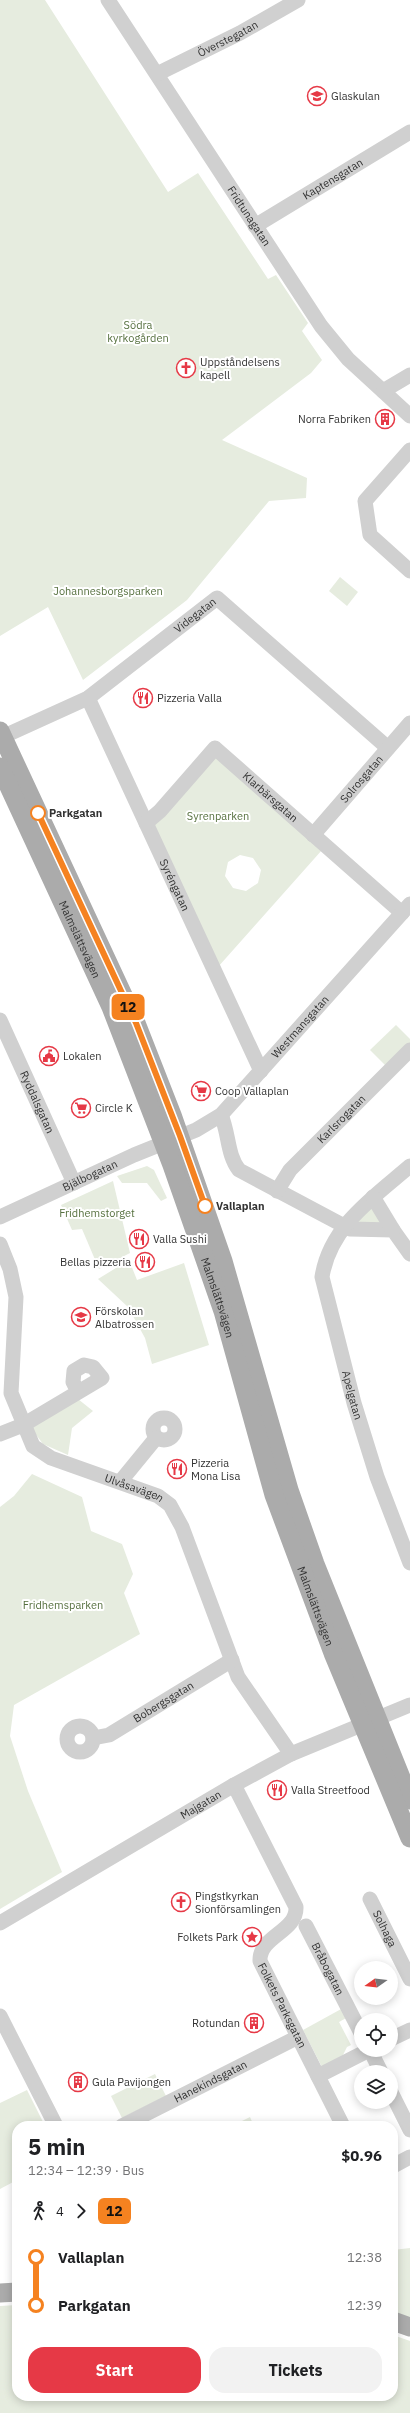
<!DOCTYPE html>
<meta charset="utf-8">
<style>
body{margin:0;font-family:"IBM Plex Sans",sans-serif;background:#f2f2f2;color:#202124;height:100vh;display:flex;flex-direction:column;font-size:15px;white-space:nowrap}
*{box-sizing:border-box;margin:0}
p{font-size:13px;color:#757577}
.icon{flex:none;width:22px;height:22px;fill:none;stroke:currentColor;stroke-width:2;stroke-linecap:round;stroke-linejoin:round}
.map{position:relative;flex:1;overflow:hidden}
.side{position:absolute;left:12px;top:2121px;width:386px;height:280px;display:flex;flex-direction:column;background:#fff;border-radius:16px;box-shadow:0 2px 10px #0003}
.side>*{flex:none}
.badge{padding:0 8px;border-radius:6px;font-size:14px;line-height:26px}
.needle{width:26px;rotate:256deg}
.fabs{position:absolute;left:354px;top:1961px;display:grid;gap:8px}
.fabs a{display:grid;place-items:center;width:44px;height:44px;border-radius:50%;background:#fff;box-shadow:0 2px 10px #0003;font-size:20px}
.map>.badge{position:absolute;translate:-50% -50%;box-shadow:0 0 0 2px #fff}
.legs{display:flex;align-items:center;gap:6px;height:44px;padding:0 16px;font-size:13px}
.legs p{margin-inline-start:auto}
.summary{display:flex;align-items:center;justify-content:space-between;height:68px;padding:0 16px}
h1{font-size:22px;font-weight:700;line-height:30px}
.cta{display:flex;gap:8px;margin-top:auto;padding:8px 16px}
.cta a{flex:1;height:46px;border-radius:16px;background:#e63946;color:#fff;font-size:16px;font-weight:700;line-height:46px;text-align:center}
.cta a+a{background:#f2f2f2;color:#202124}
ul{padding:0 16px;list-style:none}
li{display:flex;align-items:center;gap:14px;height:48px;font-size:15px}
li i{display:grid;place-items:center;width:6px;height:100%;margin:0 5px;background:currentColor}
li i::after{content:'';width:10px;height:10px;margin:-5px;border:3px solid;border-radius:50%;background:#fff}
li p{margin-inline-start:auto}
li:first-child i{background:linear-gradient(#0000 50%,currentColor 0)}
li:last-child i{background:linear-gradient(currentColor 50%,#0000 0)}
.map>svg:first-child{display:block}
.green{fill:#e6ecdf;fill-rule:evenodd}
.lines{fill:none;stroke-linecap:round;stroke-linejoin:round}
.minor{stroke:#d0d0d0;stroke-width:15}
.major{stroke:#ababab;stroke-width:19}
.line-1-casing{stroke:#fff;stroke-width:9}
.line-1{stroke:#f58220;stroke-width:6}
.stop-1-dot{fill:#fff;stroke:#f58220;stroke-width:2}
.labels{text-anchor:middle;stroke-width:4;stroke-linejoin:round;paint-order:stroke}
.street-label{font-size:11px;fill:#333;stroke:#fff}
.poi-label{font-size:11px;fill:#333;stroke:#fff;text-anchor:start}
.park-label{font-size:11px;fill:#56703f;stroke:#fff}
.stop-label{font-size:11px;font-weight:bold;fill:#333;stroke:#fff;text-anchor:start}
</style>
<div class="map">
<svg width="410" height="2413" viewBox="0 0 410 2413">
<rect width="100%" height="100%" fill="#fff"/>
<g class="green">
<polygon points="0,0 45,0 168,192 198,173 268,279 276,275 308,323 302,331 322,360 311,373 222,440 307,478 306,498 269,501 187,600 83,680 48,607 0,636"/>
<polygon points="340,577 358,592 347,606 329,591"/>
<path d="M215,754L322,850L218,967L152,824ZM240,855L253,858L261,870L258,883L246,891L233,888L225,876L228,862Z"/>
<polygon points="396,1025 410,1039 410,1044 387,1067 370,1050"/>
<polygon points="147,1166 154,1170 167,1198 161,1201 147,1183 122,1183 117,1176"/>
<polygon points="113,1181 130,1253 99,1269 82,1229 72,1230 61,1205"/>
<polygon points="370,1206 383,1224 351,1223"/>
<polygon points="129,1260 137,1280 184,1263 209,1345 152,1364 145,1338 128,1307 98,1279"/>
<polygon points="78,1399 93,1411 72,1428 68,1455 43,1444 31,1428"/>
<polygon points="32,1474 82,1497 91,1531 122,1544 133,1574 124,1593 140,1634 14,1705 10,1736 28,1791 62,1872 0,1909 0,1507 14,1496"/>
<polygon points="343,2008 348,2017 339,2022 351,2045 347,2047 343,2055 322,2067 303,2030"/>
<polygon points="155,2074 166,2096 122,2118 111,2096"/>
<polygon points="27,2090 45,2126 17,2126 17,2180 0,2189 0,2103"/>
<polygon points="250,2117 254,2126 232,2126"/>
<polygon points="410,2248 410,2318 393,2312 393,2250"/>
<polygon points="17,2305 17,2396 393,2396 393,2335 410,2341 410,2413 0,2413 0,2306"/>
</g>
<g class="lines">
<g class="minor">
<path id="s1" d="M108,0L321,326L348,359L410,416"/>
<path id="s2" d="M157,74L240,33L298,0"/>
<path id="s3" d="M255,226L410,132"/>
<polyline points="383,391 410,375"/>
<polyline points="410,450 365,501 370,535 410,571"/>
<path id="s4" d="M88,698L261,1071"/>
<path id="s5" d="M0,738L88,698L217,598L388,748"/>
<path id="s6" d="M146,823L160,811L215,748L402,913"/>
<path id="s7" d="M313,835L410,723"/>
<path id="s8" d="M0,1020L74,1183"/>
<path d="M221,1115C229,1133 227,1155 239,1170L350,1229L393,1230L410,1254"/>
<path id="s9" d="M410,1166C374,1197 330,1226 322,1277L354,1403L377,1477L410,1563"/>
<path id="s10" d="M277,1191L290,1170L410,1050"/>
<polyline points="373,1197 393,1230"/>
<path id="s11" d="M0,1217L134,1155L196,1130L221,1115L410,904"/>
<path id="s12" d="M0,1244L10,1269L16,1297L11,1393L33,1446L51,1458L158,1496L170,1505L182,1527L238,1677L291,1754"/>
<circle cx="164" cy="1429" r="11"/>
<polyline points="0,1434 23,1425 102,1378 93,1367 84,1365 74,1371 73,1382 78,1392"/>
<polyline points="120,1482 156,1438"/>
<circle cx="80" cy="1739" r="13"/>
<path id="s13" d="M93,1738L109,1735L232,1660"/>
<path id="s14" d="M234,1785L296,1907C297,1932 259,1936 260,1961L343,2126"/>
<path id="s15" d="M370,1899L410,1979"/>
<path id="s16" d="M0,1923L234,1785L291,1754L410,1705"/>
<path id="s17" d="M306,1926L361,2033"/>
<polyline points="0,2016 56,2126"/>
<polyline points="391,2039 410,2030"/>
<polyline points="370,2050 381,2072"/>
<polyline points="318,2076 369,2050"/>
<polyline points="391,2092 410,2130"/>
<path id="s18" d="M122,2126L298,2037"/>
<polyline points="393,2166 410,2157"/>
</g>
<g class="major">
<polyline points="0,731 136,1023 172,1115 223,1261 289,1490 315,1564 410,1800"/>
<path id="s19" d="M0,767L111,1007L172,1165L223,1311L274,1495L333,1653L410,1838"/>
<polyline points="0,2293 17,2292"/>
<polyline points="393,2321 410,2327"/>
</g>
</g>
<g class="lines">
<defs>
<polyline id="line-1" points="38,813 136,1023 180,1136 205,1206"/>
</defs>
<use href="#line-1" class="line-1-casing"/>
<use href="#line-1" class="line-1"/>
</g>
<defs>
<symbol id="school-ring" viewBox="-11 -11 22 22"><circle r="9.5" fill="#fff" stroke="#e63946" stroke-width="1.5"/><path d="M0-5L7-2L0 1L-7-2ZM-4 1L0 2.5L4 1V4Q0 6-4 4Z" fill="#e63946"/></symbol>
<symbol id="church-ring" viewBox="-11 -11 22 22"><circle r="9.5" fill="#fff" stroke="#e63946" stroke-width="1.5"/><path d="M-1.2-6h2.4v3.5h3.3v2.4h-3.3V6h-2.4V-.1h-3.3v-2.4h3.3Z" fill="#e63946"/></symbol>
<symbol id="building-ring" viewBox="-11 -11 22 22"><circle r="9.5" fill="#fff" stroke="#e63946" stroke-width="1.5"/><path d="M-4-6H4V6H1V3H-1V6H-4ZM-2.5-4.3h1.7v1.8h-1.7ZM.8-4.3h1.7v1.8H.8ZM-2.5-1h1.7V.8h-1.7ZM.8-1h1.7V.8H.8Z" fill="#e63946"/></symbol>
<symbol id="restaurant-ring" viewBox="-11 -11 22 22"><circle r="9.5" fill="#fff" stroke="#e63946" stroke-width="1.5"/><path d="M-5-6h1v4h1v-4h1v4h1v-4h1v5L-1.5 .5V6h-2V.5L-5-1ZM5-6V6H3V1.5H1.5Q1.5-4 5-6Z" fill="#e63946"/></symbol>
<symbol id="civic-ring" viewBox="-11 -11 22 22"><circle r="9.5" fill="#fff" stroke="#e63946" stroke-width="1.5"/><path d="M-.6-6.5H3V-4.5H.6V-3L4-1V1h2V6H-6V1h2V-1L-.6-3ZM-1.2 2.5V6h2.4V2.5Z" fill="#e63946"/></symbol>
<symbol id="supermarket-ring" viewBox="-11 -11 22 22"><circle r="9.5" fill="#fff" stroke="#e63946" stroke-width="1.5"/><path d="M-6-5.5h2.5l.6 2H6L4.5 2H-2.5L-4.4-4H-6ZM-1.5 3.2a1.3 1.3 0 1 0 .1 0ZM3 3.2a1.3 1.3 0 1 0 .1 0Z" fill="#e63946"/></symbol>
<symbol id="sight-ring" viewBox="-11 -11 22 22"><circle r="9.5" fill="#fff" stroke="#e63946" stroke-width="1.5"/><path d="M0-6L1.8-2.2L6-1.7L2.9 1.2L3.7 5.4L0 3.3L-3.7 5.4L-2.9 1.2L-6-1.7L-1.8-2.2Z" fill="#e63946"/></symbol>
</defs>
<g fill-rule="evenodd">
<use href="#school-ring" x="306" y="85" width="22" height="22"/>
<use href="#church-ring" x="175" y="357" width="22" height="22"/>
<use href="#building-ring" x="374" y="408" width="22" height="22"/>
<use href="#restaurant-ring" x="132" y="687" width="22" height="22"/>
<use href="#civic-ring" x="38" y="1045" width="22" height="22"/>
<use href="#supermarket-ring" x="190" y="1080" width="22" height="22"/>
<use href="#supermarket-ring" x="70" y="1097" width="22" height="22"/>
<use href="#restaurant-ring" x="128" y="1228" width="22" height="22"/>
<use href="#restaurant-ring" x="134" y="1251" width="22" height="22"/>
<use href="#school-ring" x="70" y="1306" width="22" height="22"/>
<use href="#restaurant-ring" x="166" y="1458" width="22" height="22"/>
<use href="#restaurant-ring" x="266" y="1779" width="22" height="22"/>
<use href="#church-ring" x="170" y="1891" width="22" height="22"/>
<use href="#sight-ring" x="241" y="1926" width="22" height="22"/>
<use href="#building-ring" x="243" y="2012" width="22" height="22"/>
<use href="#building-ring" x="67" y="2071" width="22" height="22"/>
</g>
<g class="stop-1-dot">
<circle cx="38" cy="813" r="7"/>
<circle cx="205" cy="1206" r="7"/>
</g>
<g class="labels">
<g class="street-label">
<text dy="4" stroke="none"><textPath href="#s2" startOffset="79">Överstegatan</textPath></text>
<text dy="4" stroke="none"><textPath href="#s3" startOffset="91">Kaptensgatan</textPath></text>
<text dy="4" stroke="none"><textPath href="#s1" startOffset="258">Fridtunagatan</textPath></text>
<text dy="4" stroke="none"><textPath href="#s5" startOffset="232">Videgatan</textPath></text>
<text dy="4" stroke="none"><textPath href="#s7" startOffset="74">Solrosgatan</textPath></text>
<text dy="4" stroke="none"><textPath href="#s6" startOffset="176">Klarbärsgatan</textPath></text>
<text dy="4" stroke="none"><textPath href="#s4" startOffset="206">Syréngatan</textPath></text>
<text dy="4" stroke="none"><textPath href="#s19" startOffset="190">Malmslättsvägen</textPath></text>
<text dy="4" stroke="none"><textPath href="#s11" startOffset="362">Westmansgatan</textPath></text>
<text dy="4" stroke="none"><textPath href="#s8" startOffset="90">Ryddalsgatan</textPath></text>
<text dy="4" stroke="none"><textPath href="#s10" startOffset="97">Karlsrogatan</textPath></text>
<text dy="4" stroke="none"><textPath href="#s11" startOffset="99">Bjälbogatan</textPath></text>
<text dy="4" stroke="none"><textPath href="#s19" startOffset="574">Malmslättsvägen</textPath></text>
<text dy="4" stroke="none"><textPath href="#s9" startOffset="267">Apelgatan</textPath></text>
<text dy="4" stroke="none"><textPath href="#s12" startOffset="319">Ulvåsavägen</textPath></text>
<text dy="4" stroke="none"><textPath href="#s19" startOffset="898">Malmslättsvägen</textPath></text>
<text dy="4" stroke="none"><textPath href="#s13" startOffset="80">Bobergsgatan</textPath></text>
<text dy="4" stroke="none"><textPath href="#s16" startOffset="233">Majgatan</textPath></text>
<text dy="4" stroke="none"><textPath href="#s15" startOffset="33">Solhaga</textPath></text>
<text dy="4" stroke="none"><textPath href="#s17" startOffset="48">Bråbogatan</textPath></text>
<text dy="4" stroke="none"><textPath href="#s14" startOffset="254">Folkets Parksgatan</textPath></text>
<text dy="4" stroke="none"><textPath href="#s18" startOffset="99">Hanekindsgatan</textPath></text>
</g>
<g class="poi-label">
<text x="331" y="100">Glaskulan</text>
<text x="200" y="366">Uppståndelsens<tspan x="200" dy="13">kapell</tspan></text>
<text x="371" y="423" text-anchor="end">Norra Fabriken</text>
<text x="157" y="702">Pizzeria Valla</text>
<text x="63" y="1060">Lokalen</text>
<text x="215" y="1095">Coop Vallaplan</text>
<text x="95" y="1112">Circle K</text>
<text x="153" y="1243">Valla Sushi</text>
<text x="131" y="1266" text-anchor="end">Bellas pizzeria</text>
<text x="95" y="1315">Förskolan<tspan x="95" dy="13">Albatrossen</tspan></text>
<text x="191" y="1467">Pizzeria<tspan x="191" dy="13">Mona Lisa</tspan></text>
<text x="291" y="1794">Valla Streetfood</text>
<text x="195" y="1900">Pingstkyrkan<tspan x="195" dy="13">Sionförsamlingen</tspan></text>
<text x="238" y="1941" text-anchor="end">Folkets Park</text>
<text x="240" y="2027" text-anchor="end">Rotundan</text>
<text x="92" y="2086">Gula Pavijongen</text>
</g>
<g class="park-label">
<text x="138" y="329">Södra<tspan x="138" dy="13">kyrkogården</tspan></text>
<text x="108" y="595">Johannesborgsparken</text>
<text x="218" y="820">Syrenparken</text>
<text x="97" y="1217">Fridhemstorget</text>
<text x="63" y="1609">Fridhemsparken</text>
</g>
<g class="stop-label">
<text x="49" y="817">Parkgatan</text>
<text x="216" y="1210">Vallaplan</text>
</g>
</g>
</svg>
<div class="fabs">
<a><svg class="needle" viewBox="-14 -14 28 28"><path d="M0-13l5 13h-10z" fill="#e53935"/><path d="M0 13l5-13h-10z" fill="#757577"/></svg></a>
<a><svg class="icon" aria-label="locate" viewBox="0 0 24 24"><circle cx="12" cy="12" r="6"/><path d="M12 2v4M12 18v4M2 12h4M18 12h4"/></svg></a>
<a><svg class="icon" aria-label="layers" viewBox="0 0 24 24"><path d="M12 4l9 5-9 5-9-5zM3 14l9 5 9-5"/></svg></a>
</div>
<b class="badge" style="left:128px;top:1007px;background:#f58220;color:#111">12</b>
<section class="side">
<div class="summary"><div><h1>5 min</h1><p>12:34 – 12:39 · Bus</p></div><b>$0.96</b></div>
<div class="legs"><svg class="icon" aria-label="walk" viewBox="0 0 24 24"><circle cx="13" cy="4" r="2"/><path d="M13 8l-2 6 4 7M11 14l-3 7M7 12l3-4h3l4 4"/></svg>4<svg class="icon" aria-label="forward" viewBox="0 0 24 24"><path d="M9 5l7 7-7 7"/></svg><b class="badge" style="background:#f58220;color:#111">12</b></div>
<ul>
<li><i style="color:#f58220"></i><b>Vallaplan</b><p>12:38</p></li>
<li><i style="color:#f58220"></i><b>Parkgatan</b><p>12:39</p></li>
</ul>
<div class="cta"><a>Start</a><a>Tickets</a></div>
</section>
</div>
